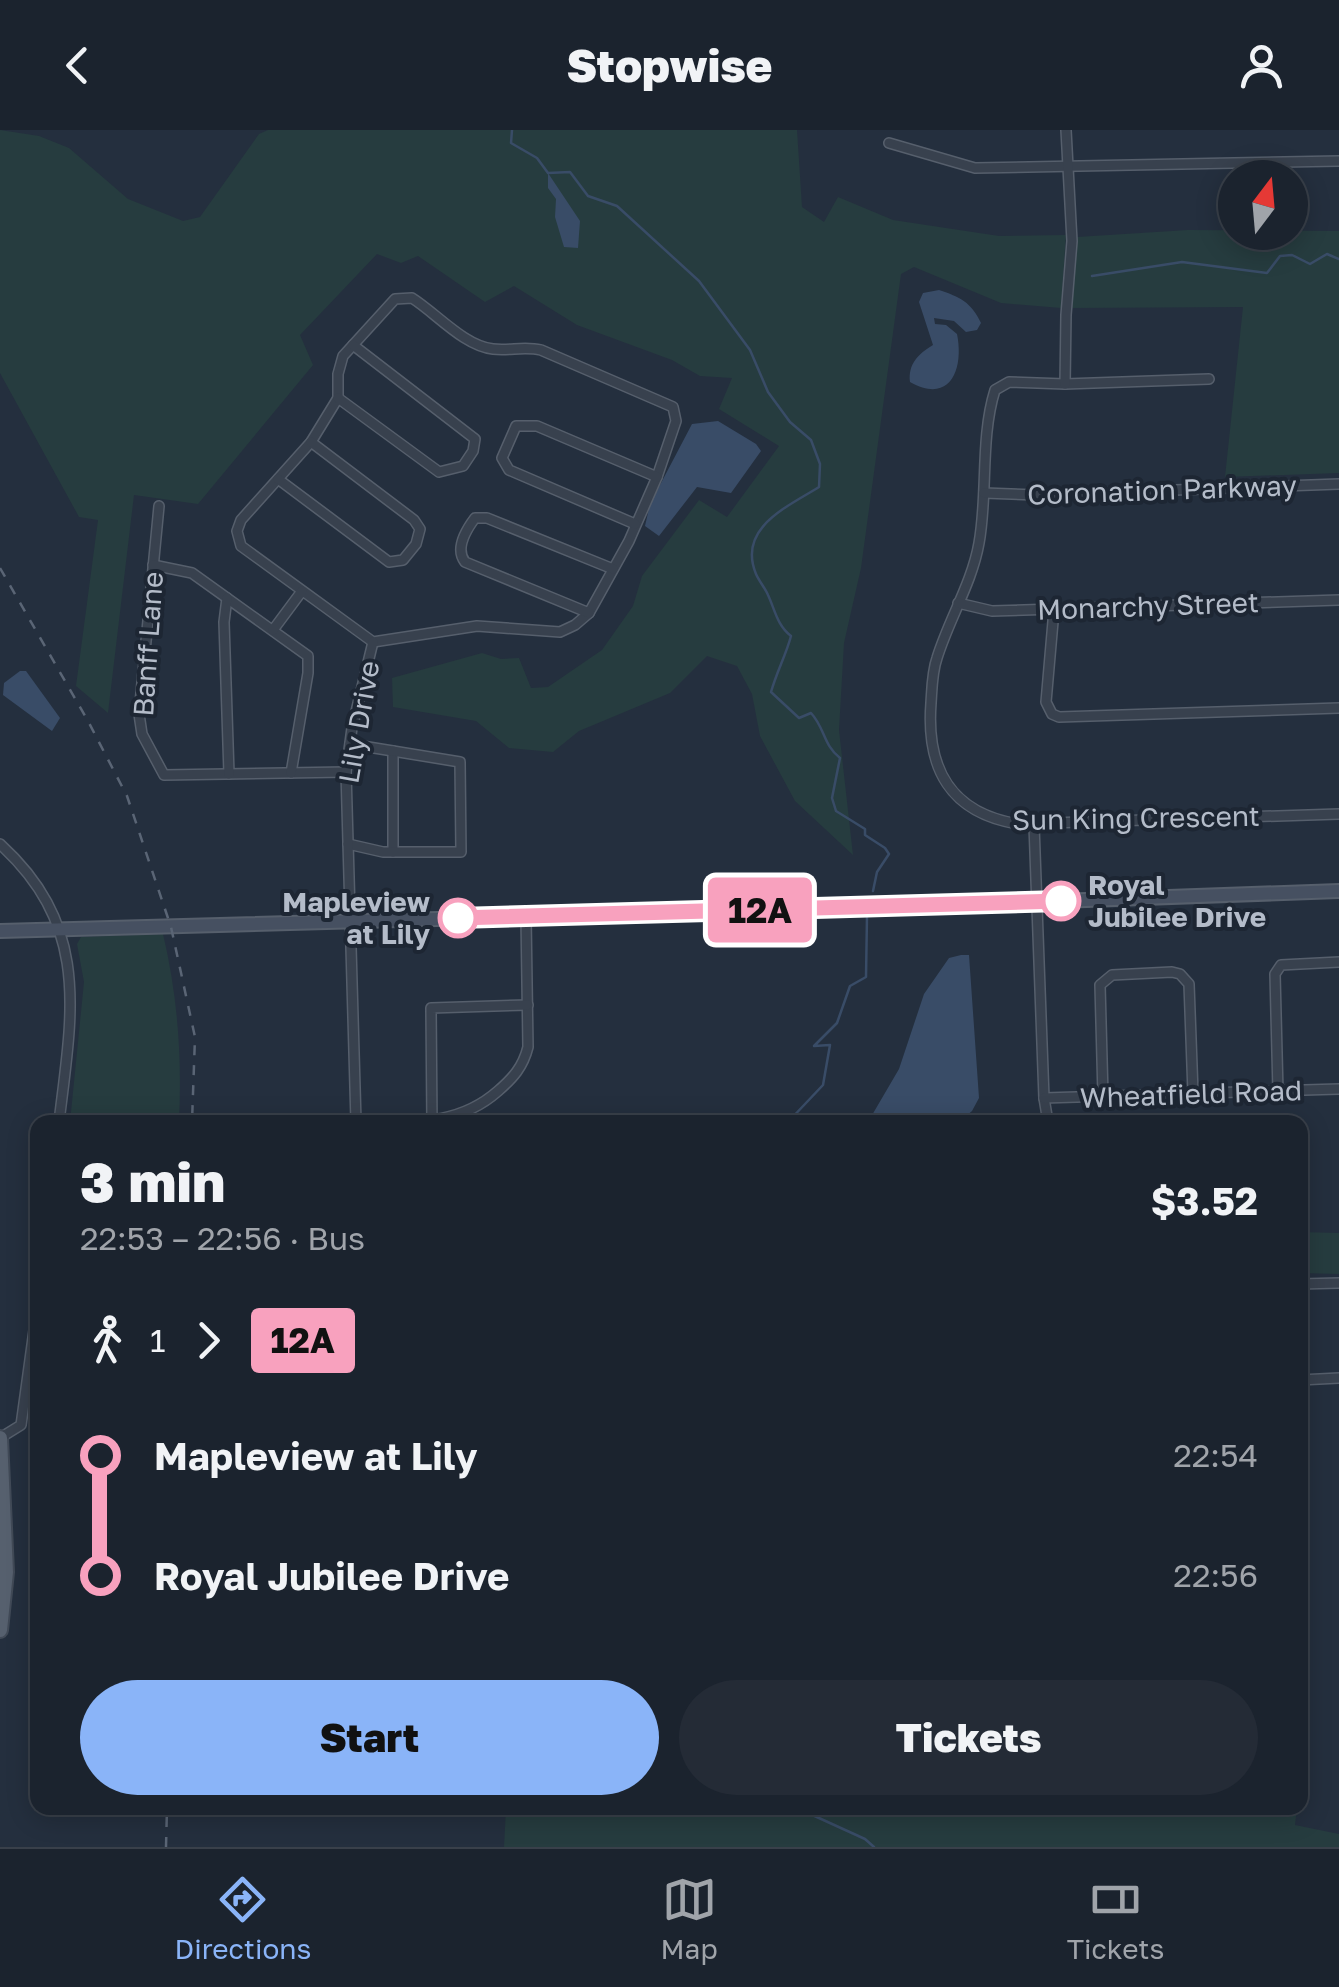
<!DOCTYPE html>
<meta charset="utf-8">
<style>
body{margin:0;font-family:"Golos Text",sans-serif;background:#242b36;color:#f1f3f6;height:100vh;display:flex;flex-direction:column;font-size:38px;white-space:nowrap}
*{box-sizing:border-box;margin:0}
p{font-size:32px;color:#a0a4aa}
.icon{flex:none;width:55px;height:55px;fill:none;stroke:currentColor;stroke-width:2;stroke-linecap:round;stroke-linejoin:round}
.map{position:relative;flex:1;overflow:hidden}
.details{position:absolute;left:30px;top:985px;width:1278px;height:700px;display:flex;flex-direction:column;background:#1b232e;border-radius:20px;box-shadow:0 5px 25px #0003,0 0 0 2px #39404a}
.details>*{flex:none}
.badge{padding:0 20px;border-radius:8px;font-size:35px;line-height:65px}
.needle{width:65px;rotate:16deg}
.tools{position:absolute;left:1218px;top:30px;display:grid;gap:20px}
.tools a{display:grid;place-items:center;width:90px;height:90px;border-radius:50%;background:#1b232e;box-shadow:0 5px 25px #0003,0 0 0 2px #39404a;font-size:50px}
.map>.badge{position:absolute;translate:-50% -50%;box-shadow:0 0 0 5px #fff}
.legs{display:flex;align-items:center;gap:15px;height:110px;padding:0 50px;font-size:32px}
.legs p{margin-inline-start:auto}
.summary{display:flex;align-items:center;justify-content:space-between;height:170px;padding:0 50px}
h1{font-size:55px;font-weight:800;line-height:75px}
.primary-button{display:flex;gap:20px;margin-top:auto;padding:20px 50px}
.primary-button a{flex:1;height:115px;border-radius:60px;background:#8ab4f8;color:#111;font-size:40px;font-weight:800;line-height:115px;text-align:center}
.primary-button a+a{background:#242b36;color:#f1f3f6}
ul{padding:0 50px;list-style:none}
li{display:flex;align-items:center;gap:35px;height:120px;font-size:38px}
li i{display:grid;place-items:center;width:15px;height:100%;margin:0 12px;background:currentColor}
li i::after{content:'';width:25px;height:25px;margin:-12px;border:8px solid;border-radius:50%;background:#1b232e}
li p{margin-inline-start:auto}
li:first-child i{background:linear-gradient(#0000 50%,currentColor 0)}
li:last-child i{background:linear-gradient(currentColor 50%,#0000 0)}
header{display:flex;justify-content:space-between;align-items:center;height:130px;padding:0 50px;background:#1b232e;font-size:45px;font-weight:800}
.dock{display:flex;justify-content:space-around;align-items:center;height:140px;border-top:2px solid #39404a;background:#1b232e;font-size:28px;color:#a0a4aa}
.dock a{display:grid;justify-items:center;gap:5px}
.dock .current{color:#8ab4f8}
.map>svg:first-child{display:block}
.green{fill:#263c3f}
.water{fill:#394c67}
.lines{fill:none;stroke-linecap:round;stroke-linejoin:round}
.stream{stroke:#394c67;stroke-width:2.5}
.street-casing{stroke:#565f6c;stroke-width:12}
.secondary-casing{stroke:#565f6c;stroke-width:16}
.primary-casing{stroke:#414a57;stroke-width:18}
.street{stroke:#38414e;stroke-width:9}
.secondary{stroke:#465061;stroke-width:12}
.primary{stroke:#56606e;stroke-width:14}
.rail{stroke:#5a6575;stroke-width:2.5;stroke-dasharray:10 10;stroke-linecap:butt}
.line-1-casing{stroke:#fff;stroke-width:22}
.line-1{stroke:#f8a1be;stroke-width:15}
.stop-1-dot{fill:#fff;stroke:#f8a1be;stroke-width:5}
.labels{text-anchor:middle;stroke-width:8;stroke-linejoin:round;paint-order:stroke}
.street-label{font-size:28px;fill:#b4bcc9;stroke:#1d2633}
.stop-label{font-size:28px;font-weight:bold;fill:#b4bcc9;stroke:#1d2633;text-anchor:start}
</style>
<header><svg class="icon" aria-label="back" viewBox="0 0 24 24"><path d="M15 5l-7 7 7 7"/></svg>Stopwise<svg class="icon" aria-label="person" viewBox="0 0 24 24"><circle cx="12" cy="8" r="4"/><path d="M4 21q1-7 8-7t8 7"/></svg></header>
<div class="map">
<svg width="1339" height="1717" viewBox="0 0 1339 1717">
<rect width="100%" height="100%" fill="#242f3e"/>
<g class="green">
<polygon points="0,0 39,6 69,18 128,69 183,91 200,87 259,4 268,0 797,0 802,77 824,92 838,67 893,90 999,106 1066,105 1061,178 1001,173 914,137 901,144 861,438 844,513 839,600 853,725 795,671 760,606 752,564 737,536 707,526 670,563 579,601 553,622 509,618 476,591 393,577 392,548 482,523 501,529 519,528 531,558 548,557 602,520 633,476 642,446 699,370 727,387 779,316 719,279 732,248 700,246 672,230 577,195 514,156 485,172 418,126 401,133 377,124 300,205 313,235 198,374 134,365 108,583 76,556 98,390 79,387 0,243"/>
<polygon points="1188,100 1339,101 1339,343 1225,347 1243,177 1072,178 1077,107"/>
<path d="M163,804C178,867 182,928 179,992H70L84,852L77,814L81,807Z"/>
<polygon points="1300,1102 1339,1103 1339,1144 1300,1143"/>
<polygon points="506,1678 1297,1678 1295,1695 1339,1704 1339,1717 504,1717"/>
</g>
<g class="water">
<polygon points="548,43 580,91 578,118 564,117 555,87 556,69 548,58"/>
<path d="M939,160C960,167 971,172 981,193L977,200L966,202L954,191L934,188L935,194L946,195L957,204C964,238 951,275 910,252C908,234 918,224 933,215L919,172L923,163Z"/>
<polygon points="718,291 756,314 761,321 731,363 697,357 659,406 645,396 650,374 692,294"/>
<polygon points="20,541 26,541 60,588 52,601 3,565 4,553"/>
<polygon points="961,825 969,825 979,968 972,981 959,992 868,992 899,939 924,864 949,828"/>
</g>
<g class="lines">
<g class="stream">
<path d="M512,0L511,13L537,28L548,43L570,42L588,66L617,76L699,151L750,220L768,262L790,292L811,310L820,334L819,357C787,377 737,398 756,444C759,451 765,458 768,465C775,480 777,495 791,506C786,525 777,541 771,562L799,588L811,583C825,598 823,615 840,628L832,668L836,681L865,699V705L885,718L889,724L877,742L873,761"/>
<polyline points="1092,146 1182,132 1267,143 1280,126 1292,125 1310,134 1327,124 1339,129"/>
<polyline points="788,992 823,955 830,915 814,916 837,893 850,856 866,847 867,786"/>
<polyline points="797,1678 865,1709 874,1717"/>
</g>
<defs>
<g id="street">
<polyline points="889,13 975,38 1339,31"/>
<path d="M412,168C436,183 464,216 493,219C510,221 524,216 541,220L673,277L676,291L657,347L629,411L589,483L575,495L560,502L477,496L373,512L241,416L237,401L241,390L311,312L338,268V244L343,226L395,169Z"/>
<path d="M1209,249L1065,254L1009,252L995,260C980,308 988,364 979,413C972,453 949,489 937,528C932,542 932,558 931,573C926,638 950,683 1018,694L1339,684"/>
<polyline points="1065,254 1066,185 1072,111 1066,0"/>
<polyline points="338,268 439,342 463,336 473,321 475,309 353,215"/>
<polyline points="278,349 389,432 403,430 416,414 420,399 414,390 311,312"/>
<polyline points="984,363 1037,365 1339,354"/>
<polyline points="159,376 139,584 142,604 164,645 346,642"/>
<polyline points="635,394 509,340 502,328 516,296 537,296 657,347"/>
<polyline points="153,435 192,443 308,526 308,543 291,643"/>
<polyline points="227,468 224,492 229,644"/>
<polyline points="958,473 992,481 1339,470"/>
<polyline points="1054,480 1046,572 1052,584 1059,587 1339,578"/>
<path d="M589,483L465,432C455,419 466,400 475,388H487L613,439"/>
<polyline points="273,500 302,461"/>
<polyline points="393,621 393,722"/>
<polyline points="1034,695 1044,968 1048,992"/>
<path d="M0,714C91,797 72,883 59,992"/>
<polyline points="348,714 383,722 461,722 460,632 350,614"/>
<polyline points="1278,962 1275,844 1281,835 1339,832"/>
<polyline points="1103,966 1100,855 1112,845 1172,842 1180,844 1189,854 1193,963"/>
<polyline points="1044,968 1339,959"/>
<polyline points="356,992 346,642 352,598 373,512"/>
<path d="M356,992C409,991 456,998 498,961C513,948 523,937 528,917L526,787"/>
<polyline points="432,992 431,878 528,875"/>
<polyline points="1300,1154 1339,1153"/>
<polyline points="1300,1250 1339,1248"/>
<polyline points="0,1308 21,1295 38,1171"/>
</g>
<polyline id="secondary" points="0,801 915,776 1339,761"/>
<polyline id="primary" points="0,1308 6,1442 0,1500"/>
</defs>
<use href="#street" class="street-casing"/>
<use href="#secondary" class="secondary-casing"/>
<use href="#primary" class="primary-casing"/>
<use href="#street" class="street"/>
<use href="#secondary" class="secondary"/>
<use href="#primary" class="primary"/>
<g class="rail">
<polyline points="0,438 88,591 127,666 171,797 195,907 192,992"/>
<polyline points="166,1717 167,1678"/>
</g>
</g>
<g class="lines">
<defs>
<polyline id="line-1" points="458,788 1061,771"/>
</defs>
<use href="#line-1" class="line-1-casing"/>
<use href="#line-1" class="line-1"/>
</g>
<g class="stop-1-dot">
<circle cx="1061" cy="771" r="18"/>
<circle cx="458" cy="788" r="18"/>
</g>
<g class="labels">
<g class="street-label">
<text transform="translate(1162 360) rotate(-2)" y="10">Coronation Parkway</text>
<text transform="translate(1148 476) rotate(-2)" y="10">Monarchy Street</text>
<text transform="translate(148 514) rotate(-86)" y="10">Banff Lane</text>
<text transform="translate(359 592) rotate(-80)" y="10">Lily Drive</text>
<text transform="translate(1136 688) rotate(-1)" y="10">Sun King Crescent</text>
<text transform="translate(1191 964) rotate(-2)" y="10">Wheatfield Road</text>
</g>
<g class="stop-label">
<text x="1088" y="765">Royal<tspan x="1088" dy="32">Jubilee Drive</tspan></text>
<text x="430" y="782" text-anchor="end">Mapleview<tspan x="430" dy="32">at Lily</tspan></text>
</g>
</g>
</svg>
<div class="tools">
<a><svg class="needle" viewBox="-14 -14 28 28"><path d="M0-13l5 13h-10z" fill="#e53935"/><path d="M0 13l5-13h-10z" fill="#a0a4aa"/></svg></a>
</div>
<b class="badge" style="left:760px;top:780px;background:#f8a1be;color:#111">12A</b>
<section class="details">
<div class="summary"><div><h1>3 min</h1><p>22:53 – 22:56 · Bus</p></div><b>$3.52</b></div>
<div class="legs"><svg class="icon" aria-label="walk" viewBox="0 0 24 24"><circle cx="13" cy="4" r="2"/><path d="M13 8l-2 6 4 7M11 14l-3 7M7 12l3-4h3l4 4"/></svg>1<svg class="icon" aria-label="forward" viewBox="0 0 24 24"><path d="M9 5l7 7-7 7"/></svg><b class="badge" style="background:#f8a1be;color:#111">12A</b></div>
<ul>
<li><i style="color:#f8a1be"></i><b>Mapleview at Lily</b><p>22:54</p></li>
<li><i style="color:#f8a1be"></i><b>Royal Jubilee Drive</b><p>22:56</p></li>
</ul>
<div class="primary-button"><a>Start</a><a>Tickets</a></div>
</section>
</div>
<nav class="dock">
<a class="current"><svg class="icon" aria-label="directions" viewBox="0 0 24 24"><path d="M12 3l9 9-9 9-9-9zM9 14v-3h6M13 9l2 2-2 2"/></svg>Directions</a>
<a><svg class="icon" aria-label="map" viewBox="0 0 24 24"><path d="M3 6l6-2 6 2 6-2v14l-6 2-6-2-6 2zM9 4v14M15 6v14"/></svg>Map</a>
<a><svg class="icon" aria-label="tickets" viewBox="0 0 24 24"><path d="M3 7h18v10H3zM15 7v10"/></svg>Tickets</a>
</nav>
